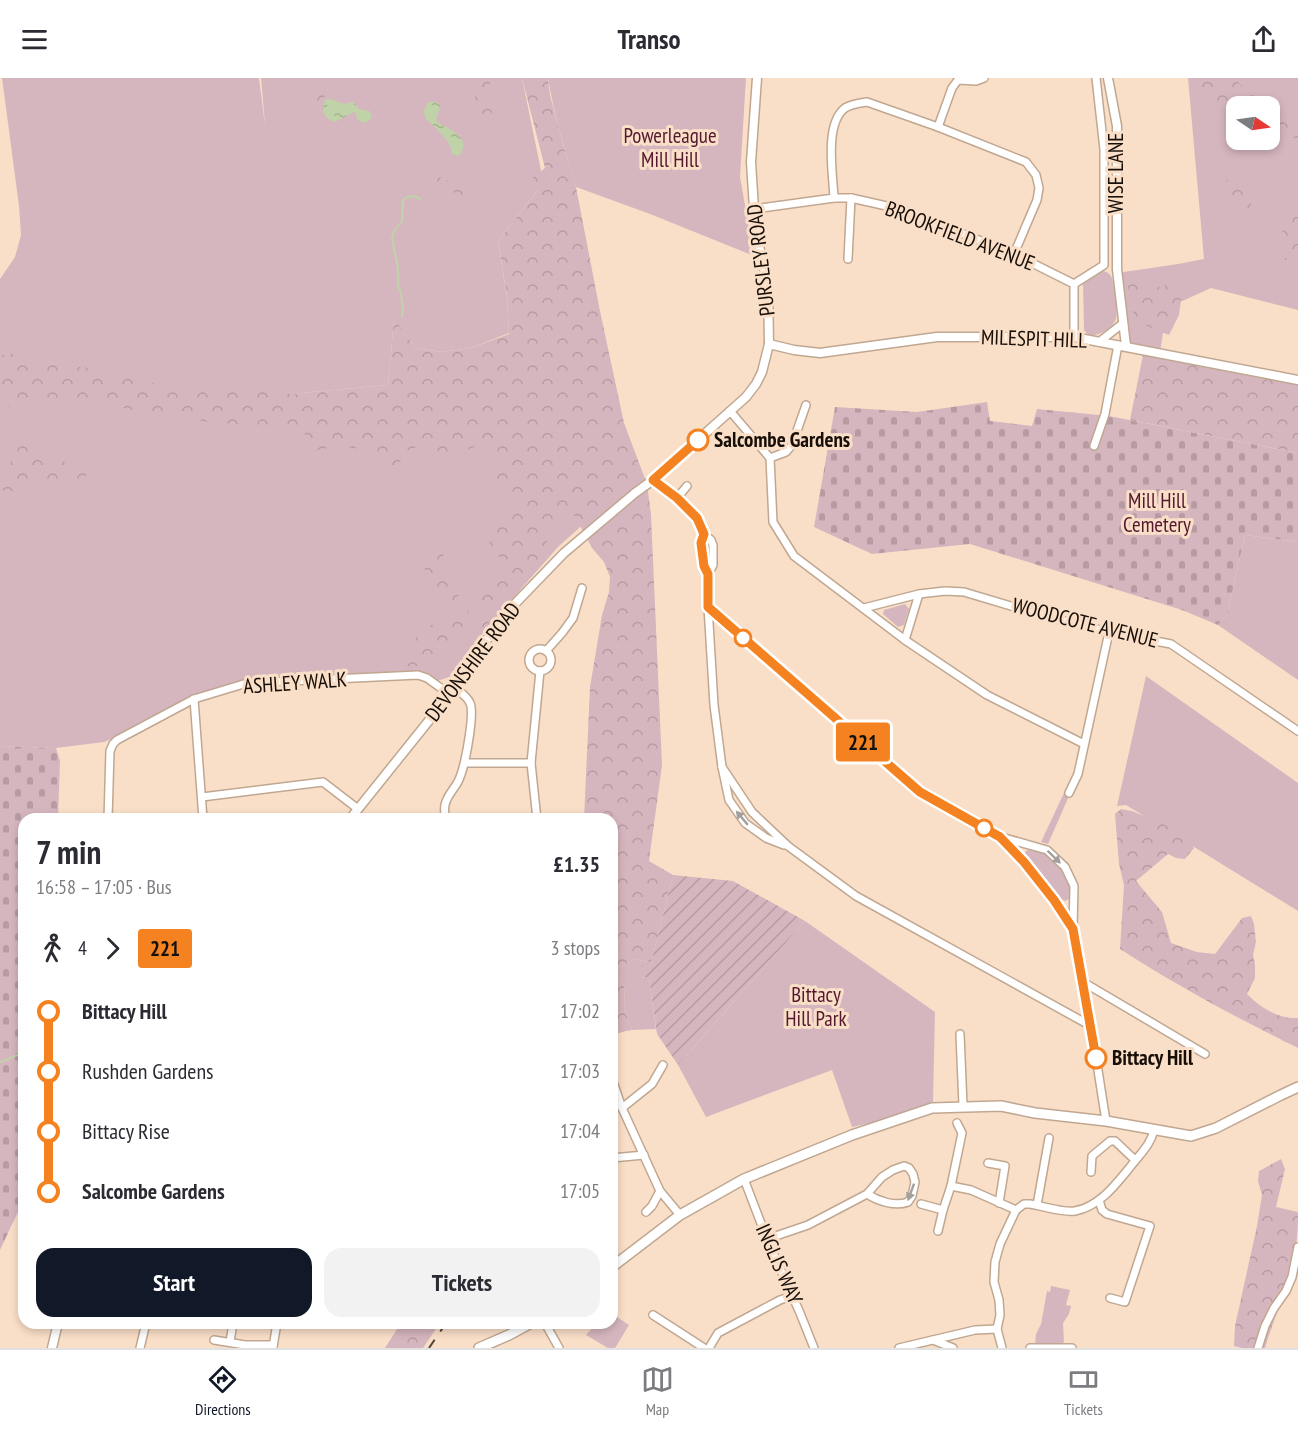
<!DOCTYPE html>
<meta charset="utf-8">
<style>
body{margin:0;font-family:"PT Sans Narrow",sans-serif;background:#f2f2f3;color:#2b2b33;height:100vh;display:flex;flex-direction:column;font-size:22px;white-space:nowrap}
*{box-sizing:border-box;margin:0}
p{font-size:20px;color:#7c7c81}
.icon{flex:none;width:33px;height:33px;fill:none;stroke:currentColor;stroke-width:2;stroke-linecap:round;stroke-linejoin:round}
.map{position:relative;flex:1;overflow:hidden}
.sheet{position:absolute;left:18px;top:735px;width:600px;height:516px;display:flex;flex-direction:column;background:#fff;border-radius:18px;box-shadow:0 3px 9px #0003}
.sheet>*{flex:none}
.badge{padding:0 12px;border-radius:4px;font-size:21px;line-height:39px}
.needle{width:39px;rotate:103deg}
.tools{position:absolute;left:1226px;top:18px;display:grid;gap:12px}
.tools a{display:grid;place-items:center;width:54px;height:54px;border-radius:12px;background:#fff;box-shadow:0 3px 9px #0003;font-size:30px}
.map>.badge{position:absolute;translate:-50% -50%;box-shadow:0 0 0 3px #fff}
.legs{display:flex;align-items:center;gap:9px;height:66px;padding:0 18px;font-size:20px}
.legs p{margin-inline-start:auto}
.headline{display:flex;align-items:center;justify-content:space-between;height:102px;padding:0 18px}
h1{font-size:33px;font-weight:800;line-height:45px}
.button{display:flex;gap:12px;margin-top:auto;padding:12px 18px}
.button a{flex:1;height:69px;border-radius:18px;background:#111827;color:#fff;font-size:24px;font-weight:800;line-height:69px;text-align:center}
.button a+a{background:#f2f2f3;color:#2b2b33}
ul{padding:0 18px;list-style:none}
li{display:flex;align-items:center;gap:21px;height:60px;font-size:22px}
li i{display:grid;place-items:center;width:9px;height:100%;margin:0 8px;background:currentColor}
li i::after{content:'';width:15px;height:15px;margin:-8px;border:4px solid;border-radius:50%;background:#fff}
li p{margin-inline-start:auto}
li:first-child i{background:linear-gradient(#0000 50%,currentColor 0)}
li:last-child i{background:linear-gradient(currentColor 50%,#0000 0)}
header{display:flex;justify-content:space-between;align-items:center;height:78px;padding:0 18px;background:#fff;font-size:27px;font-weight:800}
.dock{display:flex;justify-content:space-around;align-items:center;height:84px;border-top:2px solid #e1e1e2;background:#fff;font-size:16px;color:#7c7c81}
.dock a{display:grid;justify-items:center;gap:3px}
.dock .active{color:#111827}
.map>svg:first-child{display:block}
.green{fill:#d6b6be;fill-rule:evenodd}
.forest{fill:url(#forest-crowns)}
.cemetery{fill:url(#cemetery-stones)}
.garden{fill:url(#garden-furrows)}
.water{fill:url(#water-ripples)}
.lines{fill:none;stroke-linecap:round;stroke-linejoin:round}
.stream{stroke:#c0d2a7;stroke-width:2}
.minor-casing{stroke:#c0a791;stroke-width:10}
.tertiary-casing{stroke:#c0a791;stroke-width:11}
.secondary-casing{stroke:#c0a791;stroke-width:12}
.minor{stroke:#fff;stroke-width:7}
.tertiary{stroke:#fff;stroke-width:8}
.secondary{stroke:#fff;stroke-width:9}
.rail{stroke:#4f4237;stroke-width:2;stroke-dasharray:10 10;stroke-linecap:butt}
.oneway{fill:#a29f9c}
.line-1-casing{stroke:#fff;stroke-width:14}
.line-1{stroke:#f58220;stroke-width:9}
.stop-1-dot{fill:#fff;stroke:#f58220;stroke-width:3}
.labels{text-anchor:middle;stroke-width:6;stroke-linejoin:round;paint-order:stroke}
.park-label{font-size:21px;fill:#54182f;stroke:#fadfc8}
.street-label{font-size:21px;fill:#170e07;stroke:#fadfc8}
.stop-label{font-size:21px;font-weight:bold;fill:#170e07;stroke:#fadfc8;text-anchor:start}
</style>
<header><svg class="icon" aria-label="menu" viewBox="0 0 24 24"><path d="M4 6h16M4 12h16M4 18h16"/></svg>Transo<svg class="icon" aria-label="share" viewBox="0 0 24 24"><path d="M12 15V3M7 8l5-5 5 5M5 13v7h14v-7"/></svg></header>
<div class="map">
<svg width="1298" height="1270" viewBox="0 0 1298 1270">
<defs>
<pattern id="forest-crowns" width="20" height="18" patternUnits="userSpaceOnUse" patternTransform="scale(1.5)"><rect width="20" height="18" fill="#d6b6be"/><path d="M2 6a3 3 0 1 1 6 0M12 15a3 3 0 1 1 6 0" fill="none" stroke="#b79ba2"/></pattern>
<pattern id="cemetery-stones" width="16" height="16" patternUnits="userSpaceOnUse" patternTransform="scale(1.5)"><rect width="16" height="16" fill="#d6b6be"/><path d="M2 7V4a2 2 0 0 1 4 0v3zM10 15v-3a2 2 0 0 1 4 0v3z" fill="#b79ba2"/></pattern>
<pattern id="garden-furrows" width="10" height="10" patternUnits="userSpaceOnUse" patternTransform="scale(1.5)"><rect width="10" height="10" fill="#d6b6be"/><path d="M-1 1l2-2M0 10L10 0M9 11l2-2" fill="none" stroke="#b79ba2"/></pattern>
<pattern id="water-ripples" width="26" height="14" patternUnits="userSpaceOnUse" patternTransform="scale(1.5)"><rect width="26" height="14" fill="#c0d2a7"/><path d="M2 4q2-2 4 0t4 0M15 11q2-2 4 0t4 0" fill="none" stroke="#a4b38e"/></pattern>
</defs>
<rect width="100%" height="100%" fill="#fadfc8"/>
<g class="green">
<polygon points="2,0 259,0 265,47 261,0 522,0 543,102 538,112 498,163 507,219 509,255 471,270 441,274 416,270 394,242 388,307 290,316 289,342 495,362 578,431 587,443 559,468 489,547 450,599 437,603 418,593 247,605 193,618 129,654 104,664 56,670 0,668 0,201 15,179 21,157 19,128"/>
<path d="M548,0H746L740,99L754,178L650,136L576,109C565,73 554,37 548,0Z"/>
<path d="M1188,0H1298V232L1211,210L1167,230L1160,274L1126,268L1117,195L1178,186L1204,181ZM1236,28H1269V62H1236Z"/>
<path d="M1103,193C1107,194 1108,194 1111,198C1114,203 1118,235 1116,241C1111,252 1100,257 1089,258L1084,252L1083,205L1091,196Z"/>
<polygon points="1245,457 1298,464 1298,602 1218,547 1227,537"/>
<polygon points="905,526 909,531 904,547 898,549 883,536 884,532"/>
<polygon points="1146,598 1298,705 1298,833 1126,727 1117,728"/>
<polygon points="1064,715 1069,718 1048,766 1041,764"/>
<path d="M1029,771C1036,773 1043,774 1049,777C1062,785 1073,805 1069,821L1065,823L1058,819L1046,801L1026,779L1025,774Z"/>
<polygon points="805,843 935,934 933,1024 874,1044 852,1049 832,992 706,1039 678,987"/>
<polygon points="635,881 651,885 641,899 649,900 656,951 632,952 625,933 624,907 612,893"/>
<polygon points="1051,1208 1070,1212 1066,1227 1071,1228 1069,1236 1063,1245 1064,1264 1061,1266 1035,1266 1036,1256 1041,1246 1047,1213 1050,1214"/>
<path d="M617,1239L629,1247L615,1270H608L586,1257C591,1249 603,1245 612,1245V1241Z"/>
</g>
<g class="forest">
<polygon points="312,0 374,0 332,4 326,3 327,13 318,35"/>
<path d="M473,0H489C492,14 498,28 489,40L481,36L474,16Z"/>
<path d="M522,0H548L550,17L563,66L576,109L600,233L624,345L647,406L651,436L662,687L649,783L673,797L651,885L635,881L612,893L624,907L625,933L632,952L626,953L612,957V741H584L590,609L602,537L609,514L610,499L604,484L592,470L575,438H557L542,476L530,495L489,546L475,554L474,544L484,529L475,515L493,503L502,483L489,465L501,445L521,419L493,399L498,383L486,365L443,380L433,367C411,369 399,370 399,397H395L381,388L361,371L337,368L315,373L305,370L307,357L289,352H275L265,348L206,344L180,336L147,335L115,328L62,321L43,320L12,329L0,327V258L3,277L12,276L46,284L110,293L178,312L246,307L290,316L388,307L394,241L416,270L441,274L471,270L509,256L507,218L498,163L538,112L531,108L532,100L545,90Z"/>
<polygon points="1195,0 1234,0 1246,12 1298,39 1298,65 1296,61 1269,48 1269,28 1236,28 1236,38 1218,33 1195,7"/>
<path d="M1244,96C1247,108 1248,120 1253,131C1256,138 1263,141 1265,148L1244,138L1216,117L1225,103Z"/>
<polygon points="438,98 465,112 465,117 462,119 434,104 435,100"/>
<polygon points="1298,125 1298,182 1285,182 1281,156 1291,141"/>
<path d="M1138,199L1148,201L1158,209L1177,205L1182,215L1179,237L1169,257C1135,244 1128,239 1128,202Z"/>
<polygon points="1144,272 1298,302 1298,375 1130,342"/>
<polygon points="21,358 35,362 40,373 91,395 70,407 41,408 27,407 25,417 12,413 0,412 0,396 13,381 15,368"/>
<polygon points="432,471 442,473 447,487 456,500 460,516 452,524 441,524 434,520 429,499 419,481"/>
<polygon points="465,522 470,528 463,551 437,578 423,587 411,589 406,588 404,571 415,565 418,552 450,540 457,531"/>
<path d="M1121,731L1132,733L1184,755L1194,770L1185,781L1176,780L1168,776L1136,803L1162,834L1171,865L1197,874L1215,876L1242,840L1251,838L1254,846L1256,864L1253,877L1255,886V900L1247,916C1261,930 1278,941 1298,940V970C1237,940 1177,908 1120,871L1124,807L1119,786L1115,736Z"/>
<path d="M1281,1081L1285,1091L1276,1129L1298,1134C1298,1156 1296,1179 1289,1199C1282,1223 1272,1246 1265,1270H1242L1234,1268L1235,1248L1257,1148L1262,1117L1258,1103L1259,1093Z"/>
<polygon points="401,1245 440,1245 423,1270 385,1270"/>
</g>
<g class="cemetery">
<polygon points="987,324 990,343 1032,348 1037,331 1109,338 1298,375 1298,464 1245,457 1227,537 1218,547 1182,532 970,466 872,476 814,449 835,329 917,334"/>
<polygon points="0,668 56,670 60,683 58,741 24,741 24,1121 0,1172"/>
</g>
<polygon class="garden" points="673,797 733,803 805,843 678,987 657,956 649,900 641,899 642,888 651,885"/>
<g class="water">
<path d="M331,21L344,26L353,24L359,31L369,33L372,36C371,45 363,47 357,41L356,36L354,34L335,44C323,40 321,33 325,22Z"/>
<path d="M429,24H436L440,27C440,34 435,38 437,44C449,51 472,59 460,77L454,78C451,73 451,68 448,64C446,61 437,51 435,49C425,40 419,36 429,24Z"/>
</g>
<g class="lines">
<g class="stream">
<polyline points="402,239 403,232 401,215 398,208 398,190 392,160 394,153 402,143 403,123 407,119 414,118 420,121"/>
<polyline points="0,984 20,976 24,976"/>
</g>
<defs>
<g id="minor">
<polyline points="938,49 952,10 958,2 976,3 984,0"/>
<path d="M834,120C833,96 824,46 845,30C851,26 860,25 867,24L938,49L1026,84L1036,97L1039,110L1037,122L1014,176"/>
<polyline points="754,131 834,120 851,120 900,131 1014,176 1074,206 1074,259"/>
<polyline points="848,181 851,120"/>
<polyline points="1074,206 1104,187 1104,71 1096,0"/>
<polyline points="1099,264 1122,246"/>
<polyline points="730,333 770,380 773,444 794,478 905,562 987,617 1084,666"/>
<polyline points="1094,368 1105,336 1118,267"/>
<polyline points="770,380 786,374 792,367 806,327"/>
<polyline points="653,402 677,420 697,440 704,456 711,462 713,467 713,487 708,496"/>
<polyline points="677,420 687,408"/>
<polyline points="704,456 701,465 703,488 708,496 708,529 714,627 722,689 729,722 745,745 766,760 784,767"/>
<polyline points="708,529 920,714 1001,759 1047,772 1065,789 1074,808 1073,851 1091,948 1106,1043"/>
<polyline points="864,530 919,516 945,513 964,514 1041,537 1109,554 1171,566 1298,653"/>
<polyline points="905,562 919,516"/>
<circle cx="540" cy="582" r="11"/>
<polyline points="546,573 562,555 573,540 582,510"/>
<polyline points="194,621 203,741"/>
<polyline points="465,685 531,685"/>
<polyline points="722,689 752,734 788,768 856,818 1091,948"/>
<polyline points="1069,715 1078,696 1109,554"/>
<polyline points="202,719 323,704 358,731"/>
<polyline points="108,741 110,673 113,666 117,662 194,621 247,605 418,597 427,600 449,616"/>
<path d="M445,741C445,737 444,731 445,727C447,716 457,709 460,699C465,687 475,636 470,625C467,618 460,614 454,609"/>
<polyline points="537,741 531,685 540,593"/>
<path d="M1002,761C1029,789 1051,819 1073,851"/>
<polyline points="1083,904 1205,976"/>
<polyline points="960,956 963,1028"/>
<polyline points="612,1001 622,1030 660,1113 680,1137"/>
<polyline points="622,1030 652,1006 663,987"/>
<polyline points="612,1080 644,1077"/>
<polyline points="988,1085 1005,1088 999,1125"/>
<polyline points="1091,1094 1092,1078 1110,1063 1115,1063 1135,1082"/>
<polyline points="744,1101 767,1161 800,1235 814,1270"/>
<path d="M951,1108L971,1112L1016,1132L1024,1126H1030C1043,1128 1063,1135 1075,1133C1102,1128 1119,1102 1135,1083C1143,1073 1151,1065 1154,1052"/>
<polyline points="1099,1122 1102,1132 1107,1136 1150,1148 1125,1224 1110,1220"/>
<polyline points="921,1126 943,1132 938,1153"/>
<polyline points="1037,1127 1049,1060"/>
<polyline points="943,1132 951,1108 962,1055 957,1045"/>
<polyline points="646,1134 652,1128 660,1113"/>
<path d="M767,1161L808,1147L867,1116L882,1099L893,1092L904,1088L909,1090L913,1096L915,1104L912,1118L908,1124C895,1129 878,1123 867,1116"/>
<polyline points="653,1237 704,1270"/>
<polyline points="545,1245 559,1270"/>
<polyline points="214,1262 245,1267 273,1267"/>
<polyline points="933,1262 953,1270"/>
<polyline points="230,1264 233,1245"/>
<polyline points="273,1269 277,1245"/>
<polyline points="140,1270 146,1245"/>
<polyline points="709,1270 718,1255 780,1222 792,1218"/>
<polyline points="899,1270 975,1252 997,1251"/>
<polyline points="1002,1270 997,1251 1000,1237 999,1222 994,1204 995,1184 1000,1166 1016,1132"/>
<polyline points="1030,1270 1072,1270"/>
<polyline points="1258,1270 1265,1248 1274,1230 1286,1213 1292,1199 1298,1169"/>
</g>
<g id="tertiary">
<polyline points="1108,0 1117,48 1117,191 1126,268"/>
<polyline points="769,266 794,272 820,275 937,259 1074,259 1298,302"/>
<polyline points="350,741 435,635 505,536 564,475 635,415 653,402 746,319 756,306 762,294 769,266 768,208 760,173 754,131 751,84 757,0"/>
<polyline points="52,1270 58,1245"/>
</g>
<g id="secondary">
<polyline points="612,1189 680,1137 744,1101 852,1057 932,1030 1001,1028 1035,1035 1106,1043 1191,1058 1216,1050 1281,1017 1298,1009"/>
<polyline points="479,1270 509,1257 531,1245"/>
</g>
</defs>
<use href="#minor" class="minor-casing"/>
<use href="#tertiary" class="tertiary-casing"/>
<use href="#secondary" class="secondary-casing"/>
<use href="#minor" class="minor"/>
<use href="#tertiary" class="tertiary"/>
<use href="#secondary" class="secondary"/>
<polyline class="rail" points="429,1270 446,1245"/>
</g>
<defs><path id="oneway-solid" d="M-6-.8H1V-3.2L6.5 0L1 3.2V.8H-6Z" transform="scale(1.5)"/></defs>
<g class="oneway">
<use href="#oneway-solid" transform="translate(742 740) rotate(-130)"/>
<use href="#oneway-solid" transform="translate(1054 779) rotate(44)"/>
<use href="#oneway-solid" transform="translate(911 1114) rotate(110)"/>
</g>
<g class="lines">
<defs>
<polyline id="line-1" points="698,362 653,402 677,420 697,440 704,456 701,465 704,488 708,496 708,529 920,714 1000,759 1024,784 1054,822 1073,851 1096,980"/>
</defs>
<use href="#line-1" class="line-1-casing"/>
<use href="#line-1" class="line-1"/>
</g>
<g class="stop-1-dot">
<circle cx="698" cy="362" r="10"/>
<circle cx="743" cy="560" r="8"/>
<circle cx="984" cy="750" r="8"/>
<circle cx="1096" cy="980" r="10"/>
</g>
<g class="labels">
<g class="park-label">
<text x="670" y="65">Powerleague<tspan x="670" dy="24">Mill Hill</tspan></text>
<text x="1157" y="430">Mill Hill<tspan x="1157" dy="24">Cemetery</tspan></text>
<text x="816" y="924">Bittacy<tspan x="816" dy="24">Hill Park</tspan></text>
</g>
<g class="street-label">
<text transform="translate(1116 95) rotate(-90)" y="7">WISE LANE</text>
<text transform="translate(960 158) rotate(21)" y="7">BROOKFIELD AVENUE</text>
<text transform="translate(761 182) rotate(-97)" y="7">PURSLEY ROAD</text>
<text transform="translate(1034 261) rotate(2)" y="7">MILESPIT HILL</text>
<text transform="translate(1085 545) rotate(14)" y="7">WOODCOTE AVENUE</text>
<text transform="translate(473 584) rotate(-53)" y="7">DEVONSHIRE ROAD</text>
<text transform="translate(295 605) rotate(-4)" y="7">ASHLEY WALK</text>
<text transform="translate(779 1186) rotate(66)" y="7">INGLIS WAY</text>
</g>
<g class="stop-label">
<text x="714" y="369">Salcombe Gardens</text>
<text x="1112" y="987">Bittacy Hill</text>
</g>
</g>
</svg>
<div class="tools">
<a><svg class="needle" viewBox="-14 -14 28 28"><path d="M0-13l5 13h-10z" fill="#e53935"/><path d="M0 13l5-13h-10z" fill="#7c7c81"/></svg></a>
</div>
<b class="badge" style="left:863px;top:664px;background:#f58220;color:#111">221</b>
<section class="sheet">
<div class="headline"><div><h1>7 min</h1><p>16:58 – 17:05 · Bus</p></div><b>£1.35</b></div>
<div class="legs"><svg class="icon" aria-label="walk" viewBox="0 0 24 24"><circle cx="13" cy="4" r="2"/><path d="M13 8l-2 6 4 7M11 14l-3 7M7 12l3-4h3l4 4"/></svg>4<svg class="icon" aria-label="forward" viewBox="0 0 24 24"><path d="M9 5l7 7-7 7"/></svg><b class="badge" style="background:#f58220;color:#111">221</b><p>3 stops</p></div>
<ul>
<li><i style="color:#f58220"></i><b>Bittacy Hill</b><p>17:02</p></li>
<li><i style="color:#f58220"></i><span>Rushden Gardens</span><p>17:03</p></li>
<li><i style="color:#f58220"></i><span>Bittacy Rise</span><p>17:04</p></li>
<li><i style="color:#f58220"></i><b>Salcombe Gardens</b><p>17:05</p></li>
</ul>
<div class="button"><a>Start</a><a>Tickets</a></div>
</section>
</div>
<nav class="dock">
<a class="active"><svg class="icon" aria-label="directions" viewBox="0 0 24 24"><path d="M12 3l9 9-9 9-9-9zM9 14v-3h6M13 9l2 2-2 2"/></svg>Directions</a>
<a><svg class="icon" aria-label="map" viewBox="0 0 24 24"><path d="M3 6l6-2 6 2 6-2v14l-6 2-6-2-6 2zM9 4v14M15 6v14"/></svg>Map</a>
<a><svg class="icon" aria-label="tickets" viewBox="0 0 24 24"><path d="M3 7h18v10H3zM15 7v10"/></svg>Tickets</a>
</nav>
